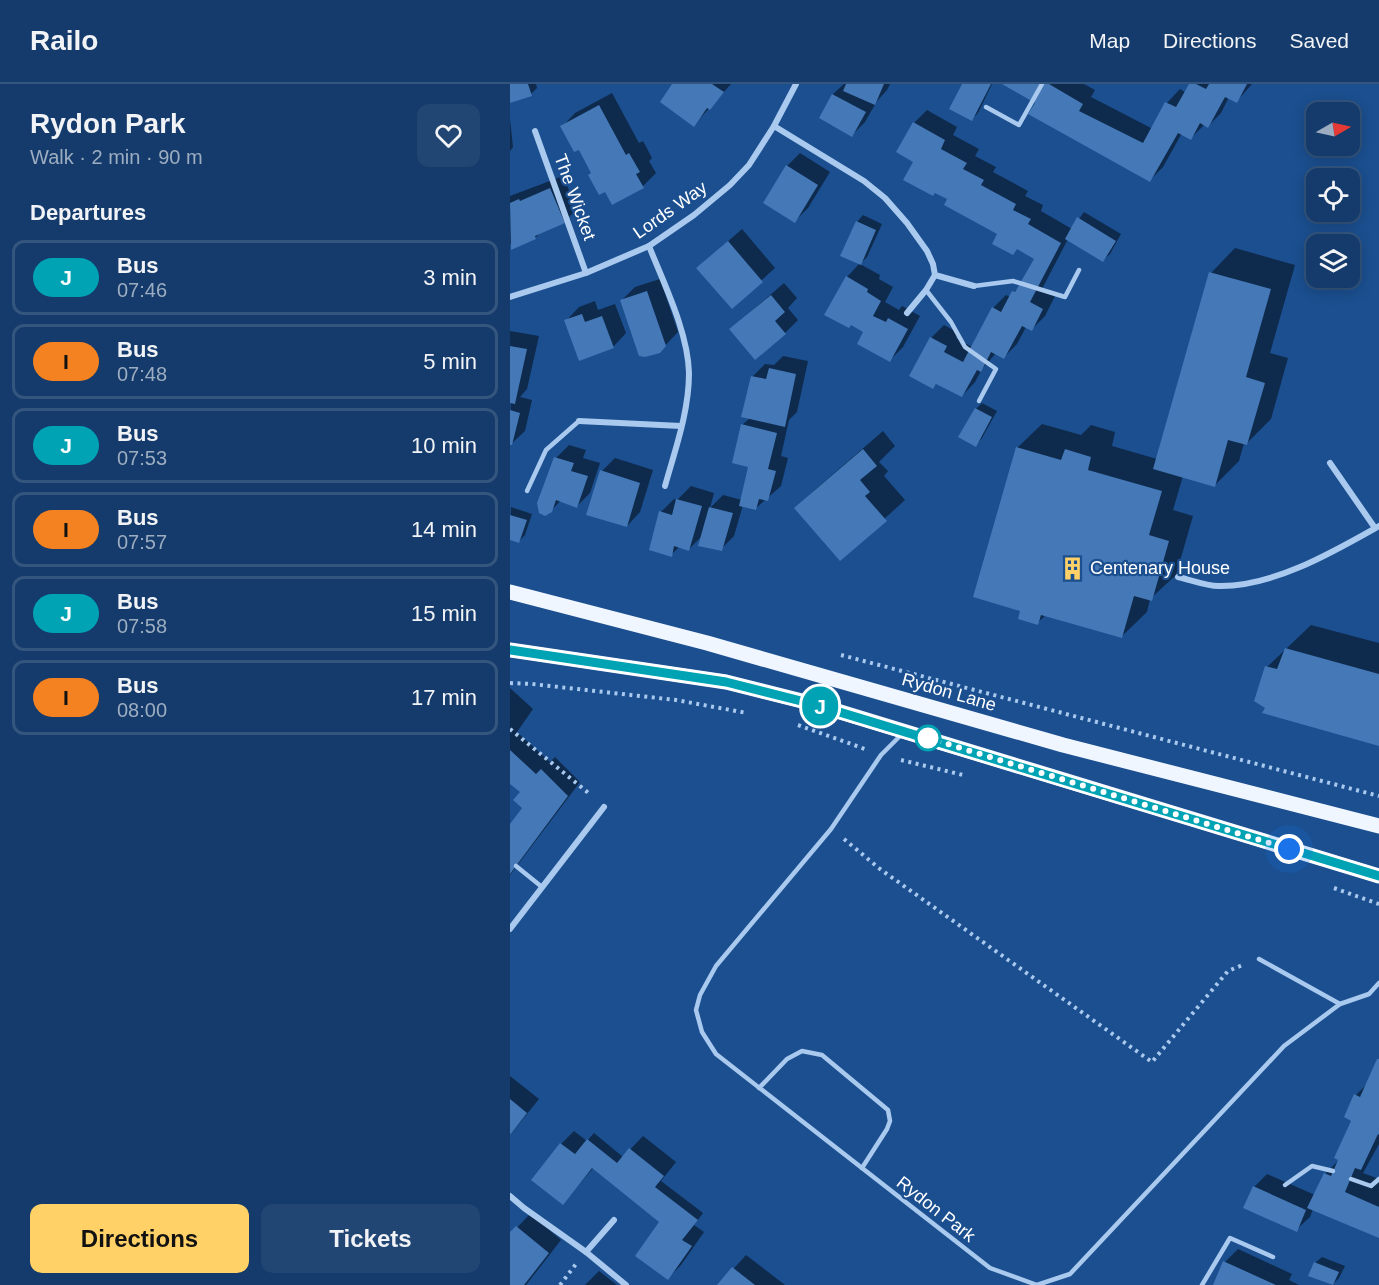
<!DOCTYPE html>
<meta charset="utf-8">
<style>
body{margin:0;font-family:Helvetica,sans-serif;background:#214673;color:#f1f3f6;height:100vh;display:flex;flex-direction:column;font-size:22px;white-space:nowrap}
*{box-sizing:border-box;margin:0}
p{font-size:20px;color:#9dadc1}
.icon{flex:none;width:33px;height:33px;fill:none;stroke:currentColor;stroke-width:2;stroke-linecap:round;stroke-linejoin:round}
.map{position:relative;flex:1;overflow:hidden}
.details{display:flex;flex-direction:column;background:#143b6b;width:510px}
.details>*{flex:none}
.badge{padding:0 12px;border-radius:20px;font-size:21px;line-height:39px}
.needle{width:39px;rotate:81deg}
.fabs{position:absolute;left:796px;top:18px;display:grid;gap:12px}
.fabs a{display:grid;place-items:center;width:54px;height:54px;border-radius:12px;background:#143b6b;box-shadow:0 3px 15px #0003,0 0 0 2px #33557e;font-size:30px}
.you{position:absolute;width:30px;height:30px;margin:-15px;border:4px solid #fff;border-radius:50%;background:#1a73e8;box-shadow:0 0 0 9px #1a73e833}
.map>.badge{position:absolute;translate:-50% -50%;box-shadow:0 0 0 3px #fff}
h2{padding:0 30px;font-size:22px;line-height:54px}
.round{display:grid;place-items:center;flex:none;width:63px;height:63px;border-radius:12px;background:#214673}
.summary{display:flex;align-items:center;justify-content:space-between;height:102px;padding:0 30px}
h1{font-size:28px;font-weight:800;line-height:45px}
.primary-button{display:flex;gap:12px;margin-top:auto;padding:12px 30px}
.primary-button a{flex:1;height:69px;border-radius:12px;background:#ffd166;color:#111;font-size:24px;font-weight:800;line-height:69px;text-align:center}
.primary-button a+a{background:#214673;color:#f1f3f6}
ul{padding:0;list-style:none}
li{display:flex;align-items:center;gap:18px;height:75px;margin:0 12px 9px;padding:0 18px;border:3px solid #33557e;border-radius:12px}
li div{flex:1}
li b{display:block;font-size:22px}
li em{font-style:normal}
li .badge{min-width:66px;font-weight:700;text-align:center}
header{display:flex;align-items:center;gap:36px;box-sizing:border-box;height:84px;padding:0 30px;background:#143b6b;border-bottom:2px solid #33557e}
header strong{font-size:28px}
nav{display:flex;gap:33px;margin-inline-start:auto;font-size:21px}
main{display:flex;flex:1;min-height:0}
.map>svg:first-child{display:block}
.shadow{fill:#0007}
.building{fill:#4478b7}
.lines{fill:none;stroke-linecap:round;stroke-linejoin:round}
.path{stroke:#a9c9ee;stroke-width:4;stroke-dasharray:3 4.5;stroke-linecap:butt}
.lane{stroke:#a9c9ee;stroke-width:4.5}
.street{stroke:#a9c9ee;stroke-width:6}
.primary{stroke:#f0f6ff;stroke-width:15}
.line-casing{stroke:#fff;stroke-width:14}
.line{stroke:#00a3b4;stroke-width:9}
.walk{stroke:#fff;stroke-width:6;stroke-dasharray:0 10.8}
.stop-dot{fill:#fff;stroke:#00a3b4;stroke-width:3}
.labels{text-anchor:middle;stroke-width:4.5;stroke-linejoin:round;paint-order:stroke}
.street-label{font-size:18px;fill:#fff;stroke:#1b4f8f}
.poi-label{font-size:18px;fill:#fff;stroke:#1b4f8f;text-anchor:start}
</style>
<header>
<strong>Railo</strong>
<nav><a>Map</a><a>Directions</a><a>Saved</a></nav>
</header>
<main>
<section class="details">
<div class="summary"><div><h1>Rydon Park</h1><p>Walk · 2 min · 90 m</p></div><a class="round"><svg class="icon" aria-label="heart" viewBox="0 0 24 24"><path d="M12 20l-8-8c-3-5 5-10 8-4 3-6 11-1 8 4z"/></svg></a></div>
<h2>Departures</h2>
<ul>
<li><span class="badge" style="background:#00a3b4;color:#fff">J</span><div><b>Bus</b><p>07:46</p></div><em>3 min</em></li>
<li><span class="badge" style="background:#f58220;color:#111">I</span><div><b>Bus</b><p>07:48</p></div><em>5 min</em></li>
<li><span class="badge" style="background:#00a3b4;color:#fff">J</span><div><b>Bus</b><p>07:53</p></div><em>10 min</em></li>
<li><span class="badge" style="background:#f58220;color:#111">I</span><div><b>Bus</b><p>07:57</p></div><em>14 min</em></li>
<li><span class="badge" style="background:#00a3b4;color:#fff">J</span><div><b>Bus</b><p>07:58</p></div><em>15 min</em></li>
<li><span class="badge" style="background:#f58220;color:#111">I</span><div><b>Bus</b><p>08:00</p></div><em>17 min</em></li>
</ul>
<div class="primary-button"><a>Directions</a><a>Tickets</a></div>
</section>
<div class="map">
<svg width="869" height="1201" viewBox="0 0 869 1201">
<rect width="100%" height="100%" fill="#1b4f8f"/>
<g class="shadow">
<polygon points="0,0 26,0 27,4 21,10 0,17"/>
<polygon points="164,0 221,0 184,41"/>
<polygon points="334,0 380,0 377,6 367,17 355,38 342,51 311,34 323,10"/>
<polygon points="453,0 482,0 468,29 462,35"/>
<polygon points="494,0 574,0 585,6 581,13 643,45 657,19 670,5 676,9 681,0 742,0 727,17 719,13 711,29 698,42 695,40 681,54 672,49 653,83 640,96 527,18"/>
<polygon points="102,9 129,59 133,57 142,74 139,77 146,89 133,102 83,89 69,64 52,43 65,29"/>
<polygon points="417,26 447,43 443,51 469,65 465,72 486,83 483,88 518,107 515,112 533,121 531,127 562,145 574,128 611,150 600,170 593,176 558,155 532,205 545,212 535,232 522,245 516,243 507,260 494,273 486,269 472,285 465,298 452,312 428,299 423,303 421,254 434,241 449,249 446,254 462,263 483,224 496,211 500,213 513,198 526,174 439,115 405,77 404,39"/>
<polygon points="0,35 3,63 0,67"/>
<polygon points="290,69 320,88 298,124 285,137 277,82"/>
<polygon points="53,92 67,125 54,138 32,147 25,154 2,164 0,159 0,112"/>
<polygon points="353,131 372,140 357,173 350,180 370,191 369,195 383,203 375,218 389,226 392,222 410,232 393,263 380,276 355,247 337,193 350,179 347,138"/>
<polygon points="232,145 265,184 222,223 188,184"/>
<polygon points="725,164 785,181 760,269 778,274 761,335 736,360 734,359 729,377 705,401 673,392 663,426 683,432 666,491 640,515 637,528 612,552 536,531 527,539 512,526 507,364 532,340 571,351 581,341 605,348 602,362 647,375 701,189"/>
<polygon points="150,195 168,248 149,268 112,216 125,203"/>
<polygon points="274,199 287,214 278,224 288,236 275,249 221,245"/>
<polygon points="85,217 88,226 105,220 116,249 103,263 56,237 69,223"/>
<polygon points="0,247 29,252 17,305 10,313 22,316 15,347 1,360"/>
<polygon points="273,272 298,277 287,328 279,336 271,372 278,374 271,402 246,424 233,421 224,452 211,465 192,452 179,465 170,462 161,471 151,428 164,415 167,416 181,402 204,409 200,424 213,411 232,416 240,381 232,341 240,334 242,293 255,280 264,281"/>
<polygon points="472,319 487,327 472,354 466,361 466,325"/>
<polygon points="373,347 385,362 369,378 378,387 374,392 395,416 330,475 286,424 306,405"/>
<polygon points="59,361 76,366 73,374 90,379 80,409 67,422 51,416 41,427 46,374"/>
<polygon points="105,374 143,386 130,428 117,442 92,387"/>
<polygon points="1,423 22,430 15,451 9,457 0,455"/>
<polygon points="801,541 869,559 869,660 758,624 757,583"/>
<polygon points="0,604 23,625 7,648 40,678 45,673 70,698 0,791 0,742 14,724 12,707 0,698"/>
<polygon points="869,975 869,1060 853,1089 869,1095 869,1153 803,1125 800,1133 786,1146 744,1103 757,1090 805,1111 815,1090 830,1075 843,1036 846,1011 858,999"/>
<polygon points="0,992 29,1015 0,1051"/>
<polygon points="64,1047 77,1057 84,1049 113,1073 133,1052 166,1078 151,1097 193,1129 184,1141 194,1148 171,1181 158,1194 152,1138 84,1083 53,1119 51,1060"/>
<polygon points="20,1130 51,1156 16,1201 0,1201 0,1151"/>
<polygon points="728,1165 782,1190 779,1196 789,1201 704,1201 715,1178"/>
<polygon points="236,1171 275,1201 209,1201"/>
<polygon points="812,1173 835,1182 829,1194 822,1201 805,1179"/>
<polygon points="89,1187 107,1201 75,1201"/>
</g>
<g class="building">
<polygon points="0,0 18,0 22,12 0,19"/>
<polygon points="162,0 202,0 214,8 200,26 197,24 184,43 150,18"/>
<polygon points="336,0 374,0 365,21 333,7"/>
<polygon points="452,0 481,0 462,37 439,25"/>
<polygon points="492,0 539,0 573,20 569,27 633,59 655,18 666,23 679,0 686,0 696,5 699,0 737,0 727,19 715,13 698,44 690,39 681,56 668,49 640,98 518,30 525,19"/>
<polygon points="322,10 356,28 342,53 309,34"/>
<polygon points="89,21 116,71 119,69 130,88 126,90 134,104 102,121 95,108 89,111 78,91 81,89 69,66 64,68 50,42"/>
<polygon points="403,38 435,56 431,65 457,79 453,85 474,96 471,101 506,120 503,126 521,135 518,140 551,159 520,218 533,225 522,247 512,242 494,275 481,268 471,288 467,286 452,313 426,300 423,305 399,292 420,253 437,262 434,268 453,278 482,223 491,228 502,207 505,208 524,175 507,165 503,171 482,160 487,150 434,121 437,115 425,109 423,112 393,96 403,78 386,68"/>
<polygon points="276,81 308,101 285,139 253,119"/>
<polygon points="40,104 55,139 25,152 26,155 1,166 0,119 9,115 10,117"/>
<polygon points="567,133 606,157 593,178 555,155"/>
<polygon points="346,137 366,146 351,181 330,172"/>
<polygon points="218,157 253,198 222,225 186,184"/>
<polygon points="699,188 761,205 736,293 755,299 737,361 718,356 705,403 643,385"/>
<polygon points="336,192 358,205 357,208 371,217 363,232 376,238 378,234 398,245 380,278 347,260 353,248 341,241 339,244 314,231"/>
<polygon points="137,207 156,262 150,269 135,273 129,272 110,216"/>
<polygon points="261,211 275,228 265,237 276,250 245,276 219,245"/>
<polygon points="72,230 75,238 92,232 104,264 69,277 54,236"/>
<polygon points="0,262 17,265 5,320 0,319"/>
<polygon points="259,284 286,290 275,343 231,333 241,292 256,295"/>
<polygon points="465,324 482,333 466,363 448,353"/>
<polygon points="0,326 10,329 2,361 0,361"/>
<polygon points="231,340 267,349 258,385 266,387 258,417 249,415 246,426 229,422 238,383 222,379"/>
<polygon points="506,363 551,376 555,365 581,373 578,386 652,407 639,451 659,457 642,517 624,512 612,554 531,531 528,541 508,535 510,527 463,513"/>
<polygon points="353,365 367,382 350,396 360,408 355,412 377,437 330,477 284,424"/>
<polygon points="44,373 64,379 61,387 78,392 67,424 46,416 42,428 35,432 29,429 27,419"/>
<polygon points="90,386 130,399 117,443 76,431"/>
<polygon points="166,415 192,422 179,467 164,462 162,473 139,466 149,427 162,431"/>
<polygon points="199,423 223,429 212,467 188,462"/>
<polygon points="0,431 17,436 9,459 0,456"/>
<polygon points="775,564 869,590 869,662 752,629 755,624 744,617 755,582 767,585"/>
<polygon points="0,666 26,690 31,685 58,712 0,790 0,740 12,724 3,716 10,708 0,700"/>
<polygon points="867,975 869,975 869,1051 868,1050 851,1086 845,1084 835,1108 869,1123 869,1154 797,1124 814,1089 821,1092 828,1076 824,1074 841,1037 834,1033 844,1010 850,1013"/>
<polygon points="0,1015 17,1029 0,1051"/>
<polygon points="77,1055 107,1079 119,1064 154,1092 145,1103 188,1136 172,1156 182,1162 158,1196 125,1172 149,1138 82,1084 53,1121 21,1096 50,1059 65,1070"/>
<polygon points="743,1102 796,1126 787,1148 733,1124"/>
<polygon points="6,1142 39,1169 14,1201 0,1201 0,1148"/>
<polygon points="713,1177 766,1201 703,1201"/>
<polygon points="804,1178 829,1188 823,1201 798,1192"/>
<polygon points="222,1183 245,1201 207,1201"/>
</g>
<g class="lines">
<g class="path">
<polyline points="331,571 869,712"/>
<polyline points="0,599 22,600 166,616 237,629"/>
<polyline points="288,641 355,665"/>
<polyline points="0,645 81,711"/>
<polyline points="391,676 453,691"/>
<polyline points="334,755 370,785 642,978 718,887 735,880"/>
<polyline points="824,804 869,820"/>
<polyline points="50,1201 66,1180"/>
</g>
<g class="lane">
<polyline points="476,23 509,41 532,0"/>
<polyline points="464,202 503,197 555,213 569,186"/>
<polyline points="416,206 441,238 455,263 486,285 469,317"/>
<polyline points="17,407 36,366 69,337"/>
<polyline points="391,651 371,671 321,745 206,882 190,911 186,926 192,948 206,970 480,1184 527,1201"/>
<polyline points="6,782 32,803"/>
<polyline points="749,875 830,920"/>
<polyline points="249,1004 277,975 292,967 312,971 378,1026 380,1037 377,1045 352,1084"/>
<polyline points="841,1095 861,1102 869,1095"/>
<polyline points="775,1101 802,1082 823,1087"/>
<polyline points="527,1201 560,1190 774,962 830,920 859,910 869,899"/>
<polyline points="692,1201 720,1154 763,1173"/>
</g>
<g class="street">
<polyline points="264,42 354,97 375,114 397,139 417,167 423,180 425,191 464,202"/>
<polyline points="25,47 76,189"/>
<path d="M139,162C154,200 178,248 179,289C179,328 165,366 155,402"/>
<polyline points="0,213 76,189 139,162 184,131 220,101 239,81 264,42 286,0"/>
<polyline points="397,229 416,206 425,191"/>
<polyline points="69,337 171,342"/>
<polyline points="820,379 865,444"/>
<path d="M668,493C681,496 696,502 709,502C763,503 823,468 869,442"/>
<polyline points="0,845 94,723"/>
<polyline points="0,1112 14,1124 76,1168 116,1201"/>
<polyline points="76,1168 104,1136"/>
</g>
<g class="primary">
<polyline points="0,508 197,559 553,661 869,742"/>
<polyline points="0,566 216,598 304,620 869,792"/>
</g>
</g>
<g class="lines">
<defs>
<polyline id="line" points="0,566 216,598 303,620 869,792"/>
</defs>
<use href="#line" class="line-casing"/>
<use href="#line" class="line"/>
<polyline class="walk" points="418,654 779,765"/>
</g>
<defs>
<symbol id="building-bare" viewBox="-9 -9 18 18"><path d="M-4-6H4V6H1V3H-1V6H-4ZM-2.5-4.3h1.7v1.8h-1.7ZM.8-4.3h1.7v1.8H.8ZM-2.5-1h1.7V.8h-1.7ZM.8-1h1.7V.8H.8Z" fill="#ffd166" stroke="#1b4f8f" stroke-width="2.5" paint-order="stroke"/></symbol>
</defs>
<g fill-rule="evenodd">
<use href="#building-bare" x="546" y="468" width="33" height="33"/>
</g>
<circle class="stop-dot" cx="418" cy="654" r="12"/>
<g class="labels">
<g class="street-label">
<text transform="translate(65 113) rotate(70)" y="6">The Wicket</text>
<text transform="translate(160 126) rotate(-35)" y="6">Lords Way</text>
<text transform="translate(439 608) rotate(16)" y="6">Rydon Lane</text>
<text transform="translate(426 1125) rotate(38)" y="6">Rydon Park</text>
</g>
<g class="poi-label">
<text x="580" y="490">Centenary House</text>
</g>
</g>
</svg>
<div class="fabs">
<a><svg class="needle" viewBox="-14 -14 28 28"><path d="M0-13l5 13h-10z" fill="#e53935"/><path d="M0 13l5-13h-10z" fill="#9dadc1"/></svg></a>
<a><svg class="icon" aria-label="locate" viewBox="0 0 24 24"><circle cx="12" cy="12" r="6"/><path d="M12 2v4M12 18v4M2 12h4M18 12h4"/></svg></a>
<a><svg class="icon" aria-label="layers" viewBox="0 0 24 24"><path d="M12 4l9 5-9 5-9-5zM3 14l9 5 9-5"/></svg></a>
</div>
<div class="you" style="left:779px;top:765px"></div>
<b class="badge" style="left:310px;top:622px;background:#00a3b4;color:#fff">J</b>
</div>
</main>
